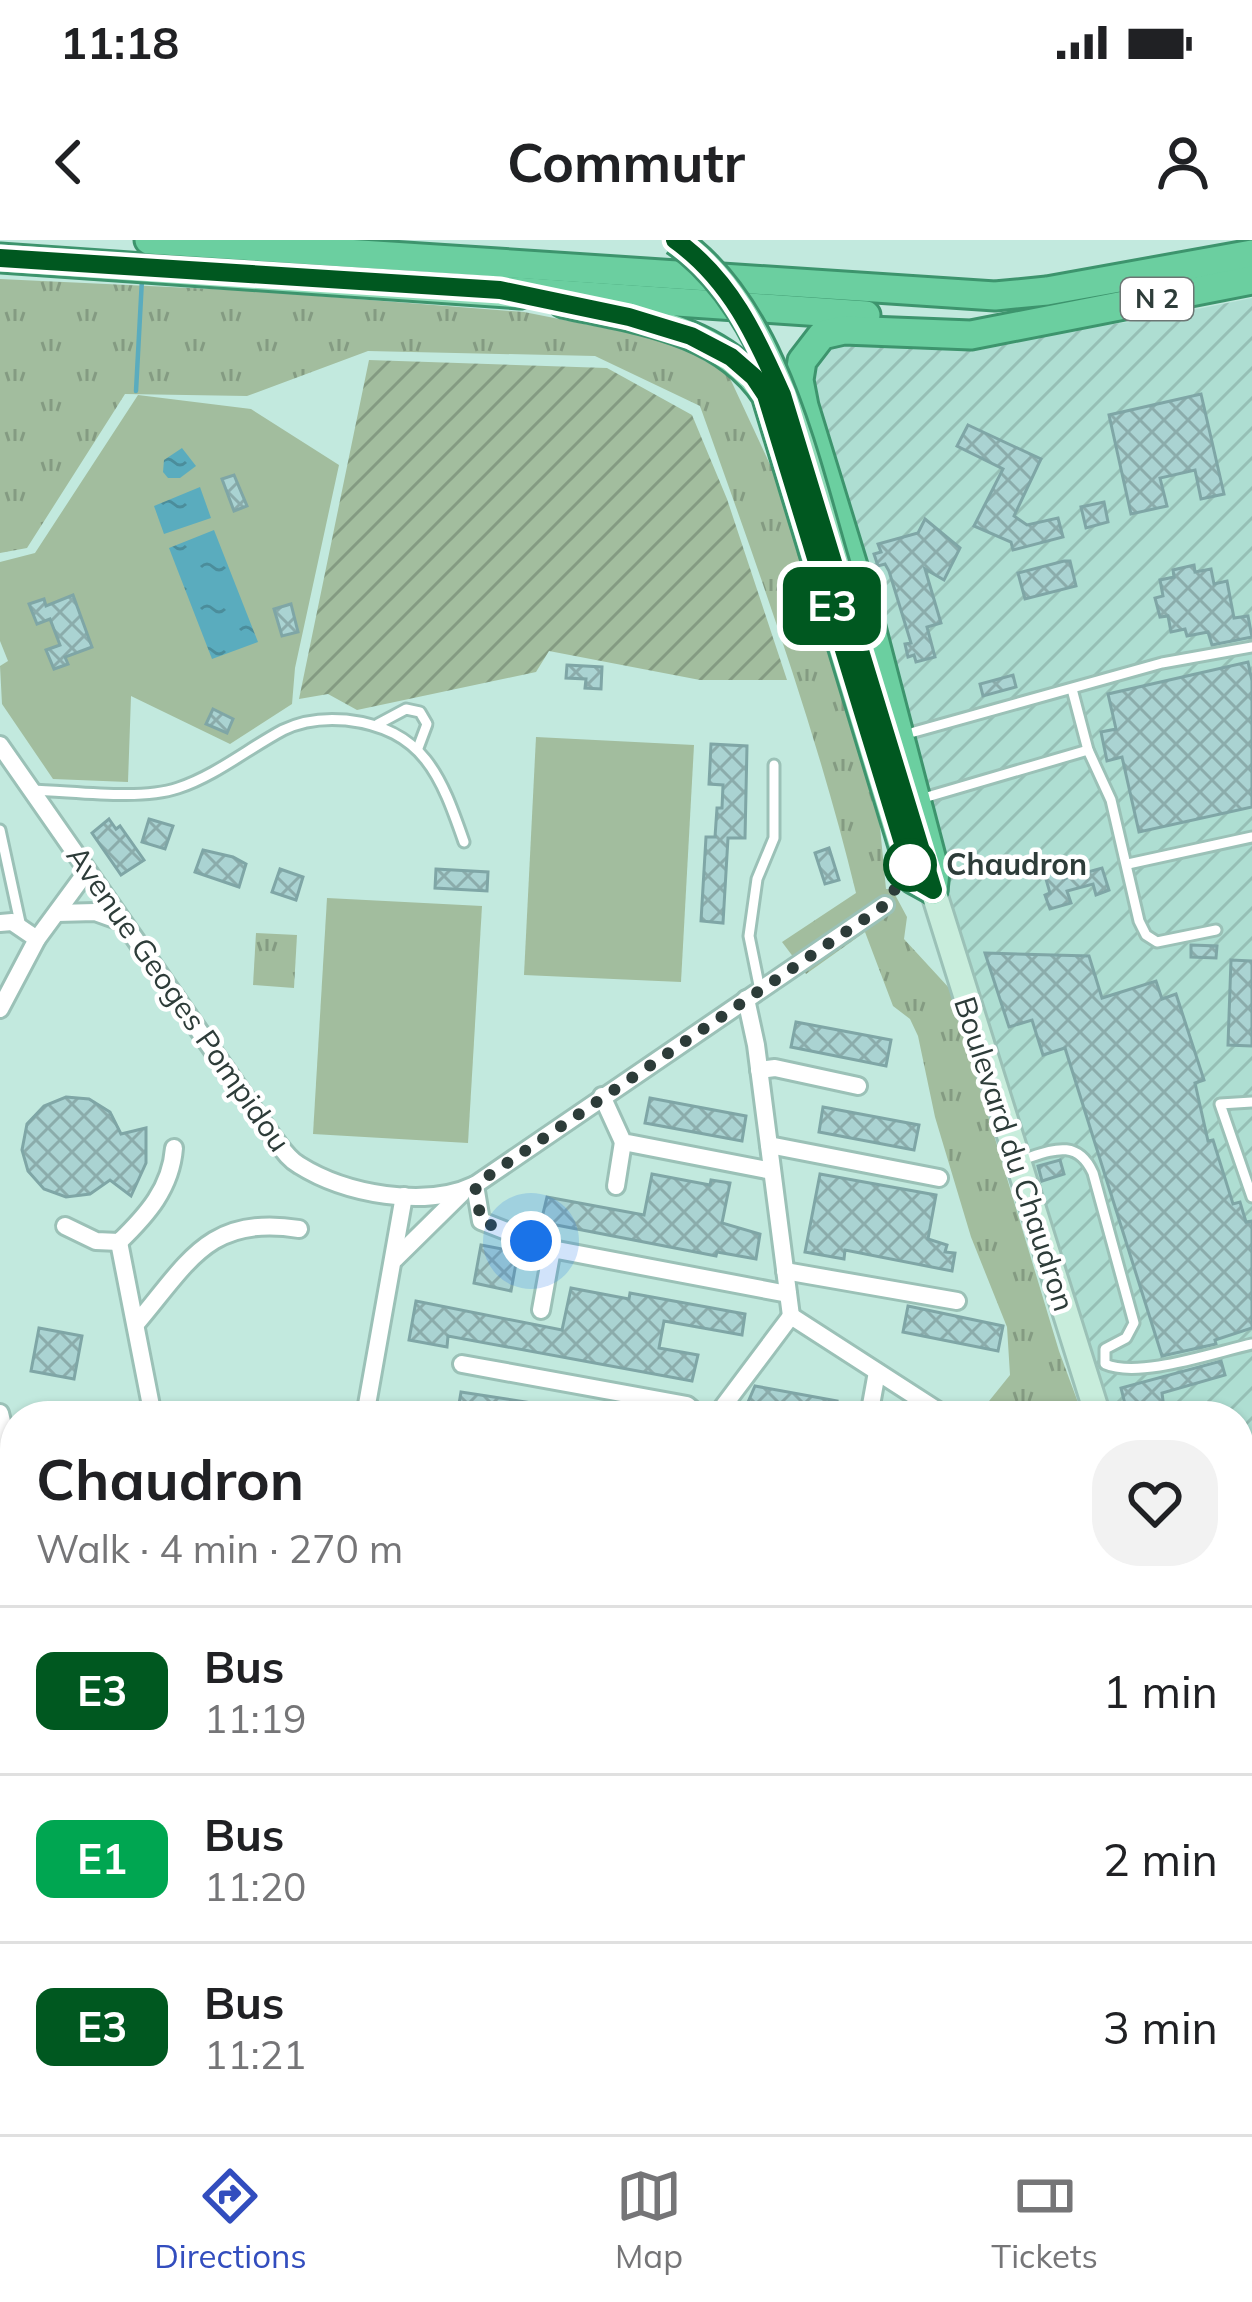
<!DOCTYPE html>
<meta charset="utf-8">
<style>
body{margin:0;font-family:Mulish,sans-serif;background:#f2f2f2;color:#202124;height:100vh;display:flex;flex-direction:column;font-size:45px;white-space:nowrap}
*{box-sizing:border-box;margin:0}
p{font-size:39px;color:#757577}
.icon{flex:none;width:66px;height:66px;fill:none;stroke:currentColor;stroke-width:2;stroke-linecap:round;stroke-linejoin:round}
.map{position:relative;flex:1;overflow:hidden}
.side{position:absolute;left:0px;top:1161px;width:1254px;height:735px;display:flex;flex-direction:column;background:#fff;border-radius:48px 48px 0 0;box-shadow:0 3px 9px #0004}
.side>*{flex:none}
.badge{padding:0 24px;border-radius:18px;font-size:42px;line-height:78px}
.you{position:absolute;width:60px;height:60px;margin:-30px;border:9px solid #fff;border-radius:50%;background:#1a73e8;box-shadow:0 0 0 18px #1a73e833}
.map>.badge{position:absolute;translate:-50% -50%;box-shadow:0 0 0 6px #fff}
.round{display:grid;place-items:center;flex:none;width:126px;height:126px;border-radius:48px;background:#f2f2f2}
.overview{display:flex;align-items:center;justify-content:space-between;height:204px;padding:0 36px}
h1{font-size:57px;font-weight:700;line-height:90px}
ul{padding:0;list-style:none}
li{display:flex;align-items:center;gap:36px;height:168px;padding:0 36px;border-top:3px solid #e0e0e0}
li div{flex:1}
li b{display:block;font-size:45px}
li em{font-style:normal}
li .badge{min-width:132px;font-weight:700;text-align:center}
.status{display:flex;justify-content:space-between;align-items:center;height:84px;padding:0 60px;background:#fff;direction:ltr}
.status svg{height:33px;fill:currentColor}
header{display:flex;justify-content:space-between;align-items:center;height:156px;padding:0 36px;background:#fff;font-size:54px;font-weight:700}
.dock{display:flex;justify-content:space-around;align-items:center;height:168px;border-top:3px solid #e0e0e0;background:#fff;font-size:33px;color:#757577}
.dock a{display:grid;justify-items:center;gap:6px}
.dock .selected{color:#324dbe}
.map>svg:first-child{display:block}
.industrial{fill:url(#industrial-furrows)}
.grass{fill:url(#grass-dots)}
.park{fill:url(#park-tufts)}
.garden{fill:url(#garden-furrows)}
.pitch{fill:#a2bd9e}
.water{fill:url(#water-ripples)}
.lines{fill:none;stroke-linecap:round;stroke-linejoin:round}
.stream{stroke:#5aacbe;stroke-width:4.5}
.building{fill:url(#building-cross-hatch);stroke:#7fa6a6;stroke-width:3}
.service-casing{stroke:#9bc1b7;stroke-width:15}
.minor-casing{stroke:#9bc1b7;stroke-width:22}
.tertiary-casing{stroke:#9bc1b7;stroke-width:27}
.secondary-casing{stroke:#9bc1b7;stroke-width:30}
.primary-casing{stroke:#3d946d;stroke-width:33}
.trunk-casing{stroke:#3d946d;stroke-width:33}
.service{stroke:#fff;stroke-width:9}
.minor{stroke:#fff;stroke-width:16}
.tertiary{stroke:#fff;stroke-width:21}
.secondary{stroke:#c8eddc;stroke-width:24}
.primary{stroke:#90dbb8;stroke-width:27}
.trunk{stroke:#6bcfa0;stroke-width:27}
.primary-bridge-casing{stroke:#3d946d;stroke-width:33;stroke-linecap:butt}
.primary-bridge{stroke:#90dbb8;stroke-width:27}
.line-casing{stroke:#fff;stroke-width:27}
.line{stroke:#005820;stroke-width:18}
.walk{stroke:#2d3c39;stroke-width:12;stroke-dasharray:0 21.6}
.stop-dot{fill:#fff;stroke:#005820;stroke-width:6}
.labels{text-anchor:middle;stroke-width:9;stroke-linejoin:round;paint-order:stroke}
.shield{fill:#fff;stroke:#6c7674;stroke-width:3}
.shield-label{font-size:27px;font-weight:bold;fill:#2d3c39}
.stop-label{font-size:30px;font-weight:bold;fill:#2d3c39;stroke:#fff;text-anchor:start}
.street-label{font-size:30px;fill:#2d3c39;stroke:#fff}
</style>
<div class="status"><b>11:18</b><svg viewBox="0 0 49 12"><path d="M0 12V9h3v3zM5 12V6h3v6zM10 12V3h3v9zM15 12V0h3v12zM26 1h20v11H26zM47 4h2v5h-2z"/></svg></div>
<header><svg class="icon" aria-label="back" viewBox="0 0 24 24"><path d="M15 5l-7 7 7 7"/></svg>Commutr<svg class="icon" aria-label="person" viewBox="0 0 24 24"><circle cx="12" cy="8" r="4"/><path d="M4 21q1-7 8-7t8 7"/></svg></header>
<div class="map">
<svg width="1252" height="1894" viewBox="0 0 1252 1894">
<defs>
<pattern id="industrial-furrows" width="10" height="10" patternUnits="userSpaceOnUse" patternTransform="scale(3)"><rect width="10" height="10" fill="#aeded2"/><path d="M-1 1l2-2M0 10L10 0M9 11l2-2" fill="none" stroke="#96bfb5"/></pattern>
<pattern id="grass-dots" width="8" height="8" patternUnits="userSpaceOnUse" patternTransform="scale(3)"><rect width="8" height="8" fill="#a2bd9e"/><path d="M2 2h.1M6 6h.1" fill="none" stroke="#849b82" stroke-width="1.8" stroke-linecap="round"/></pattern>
<pattern id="park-tufts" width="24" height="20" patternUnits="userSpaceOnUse" patternTransform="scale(3)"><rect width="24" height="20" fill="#a2bd9e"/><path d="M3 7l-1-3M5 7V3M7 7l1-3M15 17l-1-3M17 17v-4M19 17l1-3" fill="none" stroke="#849b82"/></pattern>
<pattern id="garden-furrows" width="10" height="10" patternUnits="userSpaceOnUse" patternTransform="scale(3)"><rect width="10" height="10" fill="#a2bd9e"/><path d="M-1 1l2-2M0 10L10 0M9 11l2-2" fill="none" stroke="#849b82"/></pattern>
<pattern id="water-ripples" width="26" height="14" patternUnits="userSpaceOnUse" patternTransform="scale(3)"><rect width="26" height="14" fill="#5aacbe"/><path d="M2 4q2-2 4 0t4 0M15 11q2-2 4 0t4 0" fill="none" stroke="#4b8d9b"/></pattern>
<pattern id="building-cross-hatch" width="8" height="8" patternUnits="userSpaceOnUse" patternTransform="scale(3)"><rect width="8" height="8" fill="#aad3d2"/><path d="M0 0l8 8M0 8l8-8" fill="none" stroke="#8bacab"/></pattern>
</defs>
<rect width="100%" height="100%" fill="#c2e9de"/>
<polygon class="industrial" points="1252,58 1252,1517 1239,1497 1239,1176 1108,1176 951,683 808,161 809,115 837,98 992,98 1138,81"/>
<g class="grass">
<polygon points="1252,1391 1252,1446 1239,1441 1239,1392"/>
<polygon points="1239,1480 1252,1486 1252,1560 1239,1566"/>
</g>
<g class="park">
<path d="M0,39L255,51L524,72L670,101L728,134L793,274L878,566L886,649H892L907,677L904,699L950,749L1059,1111L1083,1176H977L1010,1135L1007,1087L971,997L935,877L918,796L910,779L893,766L865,692L806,734L782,702L856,653C816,488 757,326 700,166L595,116L368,111L247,156L125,154L27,308L0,313Z"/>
<polygon points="256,693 297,695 294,748 253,745"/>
</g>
<polygon class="garden" points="369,120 607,128 692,175 727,259 787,440 700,440 549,411 536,432 357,470 328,454 299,459"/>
<g class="pitch">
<polygon points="138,155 251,169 339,225 295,428 292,464 230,504 131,456 128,542 53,539 2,464 0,426 8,421 0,401 0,322 35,313"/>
<polygon points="536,497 694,505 681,742 524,735"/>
<polygon points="327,658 482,666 468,903 313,894"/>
</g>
<g class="water">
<polygon points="182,208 196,226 180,238 168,238 163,232 164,220"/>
<polygon points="200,247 211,278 164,294 154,266"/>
<polygon points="214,290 258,402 212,419 169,308"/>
</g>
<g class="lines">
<polyline class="stream" points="136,151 142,39"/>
</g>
<g class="building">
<polygon points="1201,154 1224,254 1201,259 1195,230 1160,238 1167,266 1131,274 1109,175"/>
<polygon points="968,185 1041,219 1014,276 1027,285 1058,278 1063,297 1013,310 1011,302 974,286 1003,229 957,206"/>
<polygon points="234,235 247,266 234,271 222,239"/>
<polygon points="1104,262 1108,282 1086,288 1081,267"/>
<polygon points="925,279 960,308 944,340 925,329 941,383 927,387 935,417 916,422 914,415 908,417 905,404 911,403 889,331 885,324 878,326 874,314 881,312 878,304 918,293"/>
<polygon points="1064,321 1070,321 1076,346 1025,359 1018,333"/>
<polygon points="1194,325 1195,332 1211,329 1214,344 1227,341 1234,378 1248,376 1252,397 1212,405 1208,392 1187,396 1185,389 1171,392 1168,376 1160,377 1155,358 1163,356 1160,340 1174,337 1173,330"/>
<polygon points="73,355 92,407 65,417 68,424 54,429 46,410 60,405 50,379 37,384 29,364 44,359 46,366"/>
<polygon points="291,364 298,392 282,396 274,369"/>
<polygon points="1248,422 1252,441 1252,567 1139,592 1122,517 1107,521 1101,492 1116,489 1108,454"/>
<polygon points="567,425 602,427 601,449 585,448 586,439 566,438"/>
<polygon points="1013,435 1016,447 983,456 980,444"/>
<polygon points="213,469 233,479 227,493 206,484"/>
<polygon points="711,504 747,506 745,598 728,598 723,683 701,681 706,597 715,597 717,568 722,568 723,545 709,544"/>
<polygon points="109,579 116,589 120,586 144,620 121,635 92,593"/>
<polygon points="149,579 173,586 165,609 142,602"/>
<polygon points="829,608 839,640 825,644 815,613"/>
<polygon points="203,610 233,617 246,624 239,647 195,632"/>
<polygon points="1057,620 1063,639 1102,628 1109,650 1096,655 1093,644 1067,651 1071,663 1050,669 1045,655 1050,653 1042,625"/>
<polygon points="280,629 303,637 296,660 272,652"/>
<polygon points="436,629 488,632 487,651 435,648"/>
<polygon points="1191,705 1217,706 1216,718 1191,717"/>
<polygon points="985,713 1089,716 1102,758 1156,741 1162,759 1176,754 1204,840 1195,843 1208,901 1213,900 1233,964 1240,962 1246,982 1252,981 1252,1088 1215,1100 1216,1104 1162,1116 1065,808 1043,815 1032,780 1009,787"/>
<polygon points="1231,720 1252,721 1252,806 1228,805"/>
<polygon points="796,782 891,800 886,826 791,807"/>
<polygon points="66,857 89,859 110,872 121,894 146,888 146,923 131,956 110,940 90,954 66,957 44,949 28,931 22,910 27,884 44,866"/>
<polygon points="650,858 746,876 742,901 645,883"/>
<polygon points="823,867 919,885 914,910 819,892"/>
<polygon points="1060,920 1064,934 1042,941 1038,926"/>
<polygon points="652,934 710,945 711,940 730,943 722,983 760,994 756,1019 717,1012 716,1016 541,982 547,957 644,975"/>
<polygon points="820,934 936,955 928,999 947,1005 945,1012 955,1013 952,1031 845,1010 844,1019 805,1012"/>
<polygon points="481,1005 518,1012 511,1051 474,1043"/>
<polygon points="571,1048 629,1059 630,1053 745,1074 742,1095 664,1081 659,1108 698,1115 692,1141 448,1096 447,1107 409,1100 416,1061 562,1090"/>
<polygon points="908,1066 1003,1086 998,1111 903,1092"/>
<polygon points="39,1088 82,1096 74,1139 31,1131"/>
<polygon points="1221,1121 1225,1135 1162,1153 1165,1176 1128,1176 1121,1148"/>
<polygon points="755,1146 837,1161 834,1176 785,1176 745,1169"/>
<polygon points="461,1152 577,1170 576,1176 457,1176"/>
<polygon points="15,1286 15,1315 0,1319 0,1290"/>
<polygon points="11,1476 15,1480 15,1510 0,1514 0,1479"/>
<polygon points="8,1590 15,1591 13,1645 0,1643 0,1613 4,1614"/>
<polygon points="0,1686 15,1694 15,1881 77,1881 70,1894 0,1894"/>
<polygon points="1241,1749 1252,1781 1252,1864 1239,1868"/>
<polygon points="380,1881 407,1881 404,1894 376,1894"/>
<polygon points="584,1881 606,1881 607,1894 585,1894"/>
<polygon points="810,1881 851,1881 856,1894 814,1894"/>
<polygon points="1023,1881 1052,1881 1055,1890 1042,1894 992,1894"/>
</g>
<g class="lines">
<defs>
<g id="service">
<polyline points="1072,449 1088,510 1111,560 1139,681 1146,695 1157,702 1216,690"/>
<polyline points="378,484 406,469 420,472 427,484 418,508"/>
<polyline points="914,492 1162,423 1252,407"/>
<path d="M31,550C73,551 139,561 178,548C215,536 249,508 283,490C303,480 323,478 346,480C424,489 441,536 464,602"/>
<polyline points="927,557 1088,510"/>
<polyline points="0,590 21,687"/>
<polyline points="1128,624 1252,597"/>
<polyline points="760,750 749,696 757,639 774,598 774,525"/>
<polyline points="1252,862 1220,864 1252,957"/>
<path d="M1021,920C1053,910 1077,898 1093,933L1134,1083L1126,1098L1105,1109V1124C1139,1139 1215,1112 1252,1104"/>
<polyline points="1239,1374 1252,1374"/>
<polyline points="1245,1640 1252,1647"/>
<polyline points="1239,1710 1252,1697"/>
<polyline points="284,1881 300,1884"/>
</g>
<g id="minor">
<path d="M0,505L273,897C281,907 288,919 299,925C345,954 425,969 475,945L885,665"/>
<polyline points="57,673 95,672 120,681"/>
<polyline points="0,683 12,682 37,699"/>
<polyline points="746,759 756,805 791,1076"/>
<polyline points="0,769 37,699 87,631"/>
<polyline points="759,830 775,828 858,846"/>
<polyline points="602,856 623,902 772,931"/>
<polyline points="769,905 939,938"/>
<polyline points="475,945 481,981 552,1009"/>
<polyline points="616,946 623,902"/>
<path d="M65,986L96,1001L119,1002C147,975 171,948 174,908"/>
<polyline points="119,1002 153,1176"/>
<polyline points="395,1019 462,953"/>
<polyline points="785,1031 957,1061"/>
<polyline points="541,1070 552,1009 788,1054"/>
<polyline points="791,1076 946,1176"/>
<path d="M136,1084C188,1023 209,974 299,989"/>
<polyline points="462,1124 687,1165 700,1176"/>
<polyline points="0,1173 15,1237"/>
<polyline points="365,1176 404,956"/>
<polyline points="716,1176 791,1076"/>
<polyline points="869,1176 877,1132"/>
<polyline points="1239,1213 1252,1211"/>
<polyline points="0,1433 15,1428"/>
<polyline points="0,1664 15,1667"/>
<polyline points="644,1881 645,1894"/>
<polyline points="678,1881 721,1894"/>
<polyline points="1065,1881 1070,1894"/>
<polyline points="1212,1881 1216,1894"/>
<polyline points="486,1894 490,1881"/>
</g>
<g id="tertiary">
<polyline points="132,1894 135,1881"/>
<polyline points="336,1894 340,1881"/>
</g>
<g id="secondary">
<polyline points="933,650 1098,1176"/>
<polyline points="1239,1467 1252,1471"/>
<polyline points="1239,1580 1252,1592"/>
</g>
<g id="primary">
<polyline points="0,18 520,54"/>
<path d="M563,63C637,79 721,88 766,155L913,639L933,650"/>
</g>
<g id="trunk">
<polyline points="149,0 995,56 1047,51 1252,14"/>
<polyline points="500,50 866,75"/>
<polyline points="933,650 935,632 866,368 804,166 799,140 802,121 822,95 844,90 971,95 1252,40"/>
</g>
</defs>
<use href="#service" class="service-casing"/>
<use href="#minor" class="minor-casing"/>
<use href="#tertiary" class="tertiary-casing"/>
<use href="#secondary" class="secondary-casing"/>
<use href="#primary" class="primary-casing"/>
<use href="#trunk" class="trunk-casing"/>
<use href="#service" class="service"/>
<use href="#minor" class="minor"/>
<use href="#tertiary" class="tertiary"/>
<use href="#secondary" class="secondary"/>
<use href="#primary" class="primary"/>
<use href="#trunk" class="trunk"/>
<defs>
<path id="primary-bridge" d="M675,0C777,69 806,233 841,344"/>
</defs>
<use href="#primary-bridge" class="primary-bridge-casing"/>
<use href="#primary-bridge" class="primary-bridge"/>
</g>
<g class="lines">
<defs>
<path id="line" d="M0,18L500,50L629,77L691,96L731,117L754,137L766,155L914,639L933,650L782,155C756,96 730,39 675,0"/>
</defs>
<use href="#line" class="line-casing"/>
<use href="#line" class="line"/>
<polyline class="walk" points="531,1001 481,981 475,945 885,665 910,625"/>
</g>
<circle class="stop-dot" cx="910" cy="625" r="24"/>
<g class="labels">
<rect class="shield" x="1121" y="38" width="72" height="42" rx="9"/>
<g class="shield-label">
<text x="1157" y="68">N 2</text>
</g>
<g class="stop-label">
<text x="946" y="635">Chaudron</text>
</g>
<g class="street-label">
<text transform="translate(178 759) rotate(55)" y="10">Avenue Geoges Pompidou</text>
<text transform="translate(1014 914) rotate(72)" y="10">Boulevard du Chaudron</text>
</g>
</g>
</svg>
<div class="you" style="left:531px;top:1001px"></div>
<b class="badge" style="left:832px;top:366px;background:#005820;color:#fff">E3</b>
<section class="side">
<div class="overview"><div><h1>Chaudron</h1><p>Walk · 4 min · 270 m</p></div><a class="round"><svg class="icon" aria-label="heart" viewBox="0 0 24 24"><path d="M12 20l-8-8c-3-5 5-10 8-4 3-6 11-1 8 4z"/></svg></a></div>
<ul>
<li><span class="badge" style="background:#005820;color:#fff">E3</span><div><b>Bus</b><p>11:19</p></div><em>1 min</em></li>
<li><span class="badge" style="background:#00a651;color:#fff">E1</span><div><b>Bus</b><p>11:20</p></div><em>2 min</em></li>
<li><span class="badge" style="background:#005820;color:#fff">E3</span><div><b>Bus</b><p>11:21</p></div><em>3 min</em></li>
</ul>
</section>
</div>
<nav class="dock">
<a class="selected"><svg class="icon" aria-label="directions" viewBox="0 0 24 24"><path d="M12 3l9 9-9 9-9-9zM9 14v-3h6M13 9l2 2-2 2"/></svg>Directions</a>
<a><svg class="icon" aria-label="map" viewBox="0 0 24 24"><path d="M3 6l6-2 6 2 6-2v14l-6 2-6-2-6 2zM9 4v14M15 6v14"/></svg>Map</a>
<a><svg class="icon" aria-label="tickets" viewBox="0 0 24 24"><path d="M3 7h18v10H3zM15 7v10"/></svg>Tickets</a>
</nav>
